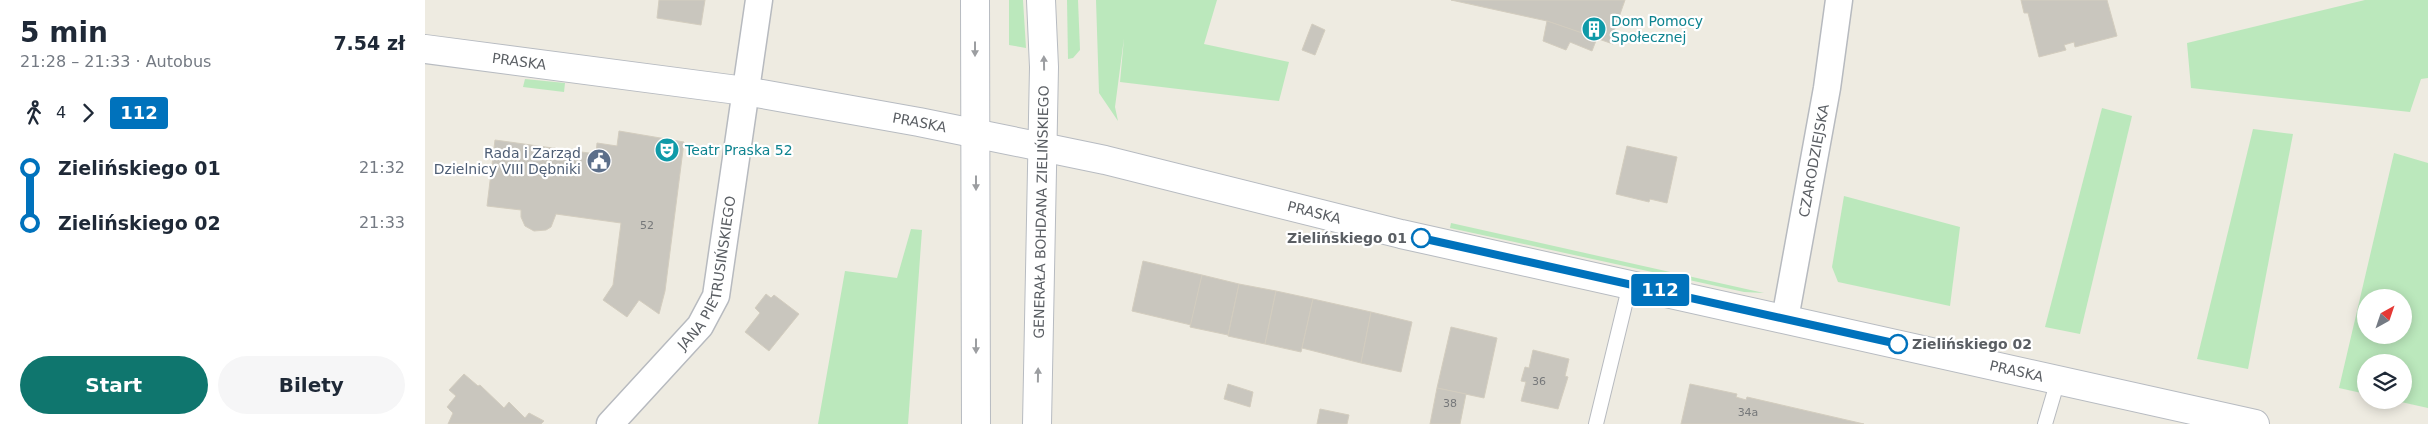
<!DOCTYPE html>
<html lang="pl">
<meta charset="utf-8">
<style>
body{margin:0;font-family:"DejaVu Sans",sans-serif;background:#f6f6f7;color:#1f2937;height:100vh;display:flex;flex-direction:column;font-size:19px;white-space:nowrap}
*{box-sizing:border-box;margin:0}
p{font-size:16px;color:#747a83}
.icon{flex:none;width:28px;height:28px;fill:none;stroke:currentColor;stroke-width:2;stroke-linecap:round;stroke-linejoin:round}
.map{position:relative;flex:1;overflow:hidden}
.panel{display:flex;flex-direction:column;background:#fff;width:425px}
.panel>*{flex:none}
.badge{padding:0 10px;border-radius:4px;font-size:18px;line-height:32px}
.needle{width:32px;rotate:40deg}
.controls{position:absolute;left:1932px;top:289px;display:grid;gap:10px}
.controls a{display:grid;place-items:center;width:55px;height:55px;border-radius:50%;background:#fff;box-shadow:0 2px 12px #0003;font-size:25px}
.map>.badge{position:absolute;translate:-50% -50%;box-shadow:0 0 0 2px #fff}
.legs{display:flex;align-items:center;gap:8px;height:55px;padding:0 20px;font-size:16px}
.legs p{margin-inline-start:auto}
.overview{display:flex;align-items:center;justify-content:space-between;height:85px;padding:0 20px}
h1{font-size:28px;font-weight:600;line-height:38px}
.cta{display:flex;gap:10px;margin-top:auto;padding:10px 20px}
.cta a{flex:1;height:58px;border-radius:30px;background:#0f766e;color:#fff;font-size:20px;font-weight:600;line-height:58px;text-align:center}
.cta a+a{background:#f6f6f7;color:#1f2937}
ul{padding:0 20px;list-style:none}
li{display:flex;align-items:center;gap:18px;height:55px;font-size:19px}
li i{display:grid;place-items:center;width:8px;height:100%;margin:0 6px;background:currentColor}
li i::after{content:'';width:12px;height:12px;margin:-6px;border:4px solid;border-radius:50%;background:#fff}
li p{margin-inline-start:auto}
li:first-child i{background:linear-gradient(#0000 50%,currentColor 0)}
li:last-child i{background:linear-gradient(currentColor 50%,#0000 0)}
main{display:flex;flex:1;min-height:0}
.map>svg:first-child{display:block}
.green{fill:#bbe8bc;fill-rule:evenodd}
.building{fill:#c9c6be;stroke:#d3cdbf}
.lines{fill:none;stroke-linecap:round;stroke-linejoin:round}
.lane-casing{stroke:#b7babf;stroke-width:16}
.street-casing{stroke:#b7babf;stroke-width:29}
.secondary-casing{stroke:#b7bbc1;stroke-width:30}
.lane{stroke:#fff;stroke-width:14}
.street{stroke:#fff;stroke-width:26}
.secondary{stroke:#fff;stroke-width:28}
.oneway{fill:#9c9ea1}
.line-1-casing{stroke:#fff;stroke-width:11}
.line-1{stroke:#0072bc;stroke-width:8}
.stop-1-dot{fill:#fff;stroke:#0072bc;stroke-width:2.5}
.labels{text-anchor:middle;stroke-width:4.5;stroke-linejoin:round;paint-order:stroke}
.number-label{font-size:11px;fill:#76787a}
.culture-label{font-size:14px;fill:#0d838f;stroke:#fff;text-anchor:start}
.street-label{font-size:14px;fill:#5a5e63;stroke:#fff}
.service-label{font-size:14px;fill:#4e5e75;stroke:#fff;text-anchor:end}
.stop-label{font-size:14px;font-weight:bold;fill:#5a5e63;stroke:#fff;text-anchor:end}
</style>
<main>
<section class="panel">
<div class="overview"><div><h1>5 min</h1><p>21:28 – 21:33 · Autobus</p></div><b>7.54 zł</b></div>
<div class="legs"><svg class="icon" aria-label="walk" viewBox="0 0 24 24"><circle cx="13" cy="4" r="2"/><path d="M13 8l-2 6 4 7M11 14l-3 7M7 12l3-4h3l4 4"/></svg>4<svg class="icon" aria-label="forward" viewBox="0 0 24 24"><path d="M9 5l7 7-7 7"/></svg><b class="badge" style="background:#0072bc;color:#fff">112</b></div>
<ul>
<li><i style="color:#0072bc"></i><b>Zielińskiego 01</b><p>21:32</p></li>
<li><i style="color:#0072bc"></i><b>Zielińskiego 02</b><p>21:33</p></li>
</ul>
<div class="cta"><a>Start</a><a>Bilety</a></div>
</section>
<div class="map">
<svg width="2003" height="424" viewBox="0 0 2003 424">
<rect width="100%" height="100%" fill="#eeebe1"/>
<g class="green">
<polygon points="584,0 598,0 601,48 584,45"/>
<polygon points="642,0 653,0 655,50 648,58 643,59"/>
<polygon points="671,0 792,0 779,44 864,62 854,101 695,82 699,38 690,107 693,121 674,93"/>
<polygon points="1940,0 2003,0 2003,78 1996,79 1985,112 1766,88 1762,43"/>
<polygon points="100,79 140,83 139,92 98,87"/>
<polygon points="1677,108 1707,116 1655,334 1620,327"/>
<polygon points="1828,129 1868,134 1823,369 1772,359"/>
<path d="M1969,153L2003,163V408L1967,400H1979V362H1941V394L1914,388ZM1941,298H1979V335H1941Z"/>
<polygon points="1419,196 1535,227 1525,306 1413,282 1407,267"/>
<polygon points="1026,223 1339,293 1319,292 1025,228"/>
<polygon points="486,229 497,230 483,424 393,424 420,271 472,278"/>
</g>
<g class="building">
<polygon points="234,0 280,0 276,25 232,18"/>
<polygon points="1026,0 1200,0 1186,40 1190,41 1188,44 1122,21"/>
<polygon points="1596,0 1682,0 1692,36 1650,47 1649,42 1639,45 1641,50 1614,57 1603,13 1599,13"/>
<polygon points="1122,21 1172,38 1167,51 1145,42 1141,50 1118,41"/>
<polygon points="887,24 900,30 890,55 877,50"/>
<polygon points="194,131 259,142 240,291 234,314 214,300 202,317 178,300 188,285 196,223 131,214 126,227 121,230 109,231 100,226 96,217 96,210 62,206 70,140 171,154 172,143 192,146"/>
<polygon points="1202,146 1252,157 1242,203 1225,199 1224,202 1191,194"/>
<polygon points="718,261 777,275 766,325 707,311"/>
<polygon points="777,275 814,284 803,335 765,327"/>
<polygon points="814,284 851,291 840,344 803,336"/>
<polygon points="851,291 888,299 876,352 840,344"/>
<polygon points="341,294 346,298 349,295 374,314 344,351 320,332 335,313 330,308"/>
<polygon points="888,299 946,312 936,363 877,348"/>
<polygon points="946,312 987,322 976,372 936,363"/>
<polygon points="1026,327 1072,338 1059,398 1012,388"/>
<polygon points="1108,350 1144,359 1140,376 1143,377 1133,409 1096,401 1101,382 1096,381 1100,367 1104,368"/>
<polygon points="39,374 53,386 55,385 79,408 84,402 100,418 104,413 119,421 116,424 23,424 28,413 22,407 31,396 24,390"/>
<polygon points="803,384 828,392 825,407 799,399"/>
<polygon points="1265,384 1312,394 1311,397 1321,400 1322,397 1439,424 1256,424"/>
<polygon points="1012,388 1041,394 1035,424 1005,424"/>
<polygon points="895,409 924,415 922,424 892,424"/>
</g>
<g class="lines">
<defs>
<g id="lane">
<polyline points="1171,424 1205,284"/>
<polyline points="1620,424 1633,380"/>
</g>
<g id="street">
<path id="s1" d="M1360,319L1402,88L1414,0"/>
<path id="s2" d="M185,424L275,326L291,296L334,0"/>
</g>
<g id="secondary">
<polyline points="550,0 551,424"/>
<path id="s3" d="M0,49L320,91L494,122L617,147L680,160L976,234L1830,424"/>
<path id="s4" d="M612,424L619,67L616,0"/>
</g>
</defs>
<use href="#lane" class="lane-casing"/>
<use href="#street" class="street-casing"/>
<use href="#secondary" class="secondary-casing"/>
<use href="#lane" class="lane"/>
<use href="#street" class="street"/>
<use href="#secondary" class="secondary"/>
</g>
<defs><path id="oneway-solid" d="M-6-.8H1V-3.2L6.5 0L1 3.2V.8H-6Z" transform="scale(1.25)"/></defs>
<g class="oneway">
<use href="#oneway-solid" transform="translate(550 49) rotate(90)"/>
<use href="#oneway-solid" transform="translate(619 63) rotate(-91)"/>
<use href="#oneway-solid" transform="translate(551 183) rotate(90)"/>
<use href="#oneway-solid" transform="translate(551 346) rotate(90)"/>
<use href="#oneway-solid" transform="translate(613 375) rotate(-89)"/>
</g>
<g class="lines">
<defs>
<polyline id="line-1" points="996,238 1473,344"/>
</defs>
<use href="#line-1" class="line-1-casing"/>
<use href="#line-1" class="line-1"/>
</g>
<defs>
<symbol id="building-disc" viewBox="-11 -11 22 22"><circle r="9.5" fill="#0f9aa8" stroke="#fff"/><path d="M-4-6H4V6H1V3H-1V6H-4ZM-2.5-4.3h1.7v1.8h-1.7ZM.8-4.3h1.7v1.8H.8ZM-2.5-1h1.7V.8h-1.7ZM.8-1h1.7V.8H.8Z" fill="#fff"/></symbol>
<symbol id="theatre-disc" viewBox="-11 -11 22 22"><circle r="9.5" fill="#0f9aa8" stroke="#fff"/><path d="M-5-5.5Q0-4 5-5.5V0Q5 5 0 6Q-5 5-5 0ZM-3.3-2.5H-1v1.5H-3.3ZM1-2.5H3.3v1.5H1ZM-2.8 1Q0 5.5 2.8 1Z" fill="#fff"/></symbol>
<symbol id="civic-disc" viewBox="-11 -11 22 22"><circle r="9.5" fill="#5c6f8a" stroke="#fff"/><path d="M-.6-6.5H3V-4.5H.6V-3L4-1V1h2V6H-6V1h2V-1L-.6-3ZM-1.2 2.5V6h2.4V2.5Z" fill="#fff"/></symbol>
</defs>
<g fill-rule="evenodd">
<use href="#building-disc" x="1155" y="15" width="28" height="28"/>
<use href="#theatre-disc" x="228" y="136" width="28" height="28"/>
<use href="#civic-disc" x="160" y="147" width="28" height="28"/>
</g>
<g class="stop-1-dot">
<circle cx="996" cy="238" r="9"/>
<circle cx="1473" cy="344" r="9"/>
</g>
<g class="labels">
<g class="number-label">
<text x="222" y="229">52</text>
<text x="1114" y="385">36</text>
<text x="1025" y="407">38</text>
<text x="1323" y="416">34a</text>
</g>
<g class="culture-label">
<text x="1186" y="26">Dom Pomocy<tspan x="1186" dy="16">Społecznej</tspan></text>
<text x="260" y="155">Teatr Praska 52</text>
</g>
<g class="street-label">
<text dy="5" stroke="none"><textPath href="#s3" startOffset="95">PRASKA</textPath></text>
<text dy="5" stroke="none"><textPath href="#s3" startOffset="500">PRASKA</textPath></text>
<text dy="5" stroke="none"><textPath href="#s1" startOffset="161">CZARODZIEJSKA</textPath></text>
<text dy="5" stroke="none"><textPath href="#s4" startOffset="212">GENERAŁA BOHDANA ZIELIŃSKIEGO</textPath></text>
<text dy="5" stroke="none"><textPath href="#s3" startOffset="905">PRASKA</textPath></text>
<text dy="5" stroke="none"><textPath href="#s2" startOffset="186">JANA PIETRUSIŃSKIEGO</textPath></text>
<text dy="5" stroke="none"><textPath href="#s3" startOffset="1625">PRASKA</textPath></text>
</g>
<g class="service-label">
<text x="156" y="158">Rada i Zarząd<tspan x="156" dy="16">Dzielnicy VIII Dębniki</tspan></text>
</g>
<g class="stop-label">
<text x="982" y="243">Zielińskiego 01</text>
<text x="1487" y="349" text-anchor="start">Zielińskiego 02</text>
</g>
</g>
</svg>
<div class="controls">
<a><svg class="needle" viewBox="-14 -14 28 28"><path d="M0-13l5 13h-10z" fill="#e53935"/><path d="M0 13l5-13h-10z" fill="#747a83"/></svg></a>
<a><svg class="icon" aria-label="layers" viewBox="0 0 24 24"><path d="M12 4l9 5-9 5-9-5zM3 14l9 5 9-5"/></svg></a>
</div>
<b class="badge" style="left:1235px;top:290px;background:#0072bc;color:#fff">112</b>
</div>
</main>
